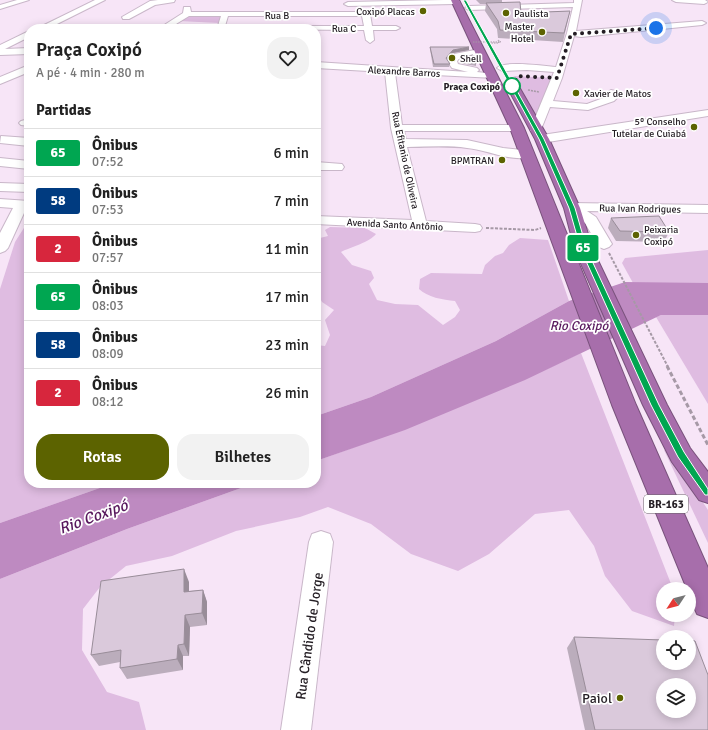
<!DOCTYPE html>
<html lang="pt">
<meta charset="utf-8">
<style>
body{margin:0;font-family:Signika,sans-serif;background:#f2f2f2;color:#222;height:100vh;display:flex;flex-direction:column;font-size:15px;white-space:nowrap}
*{box-sizing:border-box;margin:0}
p{font-size:13px;color:#767676}
.icon{flex:none;width:22px;height:22px;fill:none;stroke:currentColor;stroke-width:2;stroke-linecap:round;stroke-linejoin:round}
.map{position:relative;flex:1;overflow:hidden}
.details{position:absolute;left:24px;top:24px;width:297px;height:464px;display:flex;flex-direction:column;background:#fff;border-radius:16px;box-shadow:0 2px 10px #0003}
.details>*{flex:none}
.badge{padding:0 8px;border-radius:3px;font-size:14px;line-height:26px}
.needle{width:26px;rotate:234deg}
.controls{position:absolute;left:656px;top:582px;display:grid;gap:8px}
.controls a{display:grid;place-items:center;width:40px;height:40px;border-radius:50%;background:#fff;box-shadow:0 2px 10px #0003;font-size:20px}
.you{position:absolute;width:20px;height:20px;margin:-10px;border:3px solid #fff;border-radius:50%;background:#1a73e8;box-shadow:0 0 0 6px #1a73e833}
.map>.badge{position:absolute;translate:-50% -50%;box-shadow:0 0 0 2px #fff}
h2{padding:0 12px;font-size:15px;line-height:36px}
.round{display:grid;place-items:center;flex:none;width:42px;height:42px;border-radius:16px;background:#f2f2f2}
.head{display:flex;align-items:center;justify-content:space-between;height:68px;padding:0 12px}
h1{font-size:19px;font-weight:600;line-height:30px}
.cta{display:flex;gap:8px;margin-top:auto;padding:8px 12px}
.cta a{flex:1;height:46px;border-radius:16px;background:#5c6300;color:#fff;font-size:16px;font-weight:600;line-height:46px;text-align:center}
.cta a+a{background:#f2f2f2;color:#222}
ul{padding:0;list-style:none}
li{display:flex;align-items:center;gap:12px;height:48px;padding:0 12px;border-top:1px solid #e0e0e0}
li div{flex:1}
li b{display:block;font-size:15px}
li em{font-style:normal}
li .badge{min-width:44px;font-weight:700;text-align:center}
.map>svg:first-child{display:block}
.green{fill:#dfbce1}
.water{fill:#be8ac1}
.lines{fill:none;stroke-linecap:round;stroke-linejoin:round}
.minor-casing{stroke:#c9b7c9;stroke-width:2}
.highway-casing{stroke:#79527c;stroke-width:2}
.path-far3{stroke:#a699a6;stroke-width:1;stroke-dasharray:1.5 1;stroke-linecap:butt}
.path-far2{stroke:#a699a6;stroke-width:1.5;stroke-dasharray:2 1;stroke-linecap:butt}
.path-far1{stroke:#a699a6;stroke-width:2;stroke-dasharray:3 1.5;stroke-linecap:butt}
.path{stroke:#a699a6;stroke-width:3;stroke-dasharray:4.5 2.5;stroke-linecap:butt}
.minor{fill:#fff;fill-rule:evenodd}
.highway{fill:#a76eab;fill-rule:evenodd}
.path-bridge{stroke:#a699a6;stroke-width:1;stroke-dasharray:1.5 1;stroke-linecap:butt}
.wall{fill:#bbadbc}
.shaded-wall{fill:#998d99}
.building{fill:#dac9db;stroke:#998d99;fill-rule:evenodd}
.line{fill:#00a651;stroke:#fff}
.walk{stroke:#241e24;stroke-width:4;stroke-dasharray:0 7.2}
.poi-dot{fill:#5c6300;stroke:#fff;stroke-width:1.5}
.stop-dot{fill:#fff;stroke:#00a651;stroke-width:2}
.labels{text-anchor:middle;stroke-width:3.5;stroke-linejoin:round;paint-order:stroke}
.far-poi-label{font-size:10px;fill:#241e24;stroke:#fff;text-anchor:end}
.far-street-label{font-size:10px;fill:#241e24;stroke:#fff}
.far-stop-label{font-size:10px;font-weight:bold;fill:#241e24;stroke:#fff;text-anchor:end}
.shield{fill:#fff;stroke:#666266;stroke-width:1}
.shield-label{font-size:11px;font-weight:bold;fill:#241e24}
.water-label{font-size:13px;font-style:italic;fill:#58185d;stroke:#fff}
.near-street-label{font-size:14px;fill:#241e24;stroke:#fff}
.near-poi-label{font-size:14px;fill:#241e24;stroke:#fff;text-anchor:end}
.near-water-label{font-size:16px;font-style:italic;fill:#58185d;stroke:#fff}
</style>
<div class="map">
<svg width="708" height="730" viewBox="0 0 708 730">
<rect width="100%" height="100%" fill="#f7e5f7"/>
<g class="green">
<polygon points="188,15 223,15 220,23 178,21"/>
<polygon points="515,76 552,78 535,118 511,78"/>
<polygon points="29,220 29,483 114,483 0,523 0,289 15,242"/>
<path d="M330,227L365,228L376,234C370,242 351,247 341,252L352,265L371,271L374,278L369,284L377,300L395,304L418,305L443,325L455,317L460,310L455,301C443,300 427,297 419,289L420,279L431,273L482,274L485,265L495,256L503,253L509,245L520,238L548,240L569,301L496,341L371,397L316,416V345L325,346L330,335L325,320L334,310L322,302L316,290V239L328,236L325,230Z"/>
<polygon points="708,250 708,283 633,283 622,263 625,258"/>
<polygon points="661,315 708,315 708,404 656,317"/>
<path d="M581,353L673,589H663V615H675L674,626L632,611L605,576L594,546L569,510L535,514L489,554L458,571L411,554L371,524L328,507L300,517L236,531L172,556L126,566L100,587L83,609L82,650L107,692L139,702L146,730H0V579L127,529L255,483H316V461C406,429 495,394 581,353Z"/>
<polygon points="664,450 669,451 708,510 708,543"/>
</g>
<g class="water">
<polygon points="625,282 708,283 708,315 661,315 525,380 405,430 316,461 316,416 371,397 496,341 569,301"/>
<polygon points="114,483 255,483 127,529 0,579 0,523"/>
</g>
<g class="lines">
<defs>
<g id="minor">
<polygon points="17,0 29,0 0,9 0,5"/>
<polygon points="95,0 105,0 47,29 36,29"/>
<polygon points="158,0 175,0 174,2 155,5 129,19 123,19 122,17 150,1"/>
<polygon points="444,0 457,0 460,2 456,4 348,6 344,4 348,2"/>
<path d="M574,0H582L576,31L702,21L706,23L702,25L581,37L574,36L562,78L553,101L587,104L606,97V93L611,90L615,91L618,97L614,101L588,110L550,107L540,132H532L530,130L554,72L527,70L502,71L497,68C505,60 544,66 556,67L567,33L573,7L469,10L465,8L469,6L574,3Z"/>
<polygon points="672,0 705,0 708,2 704,4 676,2"/>
<path d="M184,7H190L191,12H366L370,14L372,26H396L400,28L396,30H373L374,40L370,43L366,40L364,30L217,29L221,16H189L168,29H158L183,13ZM228,16H362L364,26H225Z"/>
<polygon points="29,31 29,37 5,49 29,48 29,54 0,55 0,45"/>
<path d="M480,49L483,50L484,52L483,54L460,58L457,61L458,64L477,68L479,70L477,72L495,74L497,76L495,78L395,73L402,125H517L521,126L523,128L521,130L517,131H404L406,139L467,140L503,148L531,151L533,154L531,157C510,162 488,150 467,148C447,145 427,147 407,147L426,221L475,224L480,225L482,228L480,231L475,232L316,224V216L412,220L391,128L385,72L316,68V62L468,72L452,68L447,61L454,54Z"/>
<polygon points="29,65 29,72 0,84 0,77"/>
<polygon points="708,110 708,116 542,143 538,141 536,139 538,137 542,135"/>
<polygon points="25,120 29,120 29,126 21,125 19,123 21,121"/>
<polygon points="1,136 29,138 29,146 0,143"/>
<polygon points="0,158 29,161 29,169 0,166"/>
<polygon points="316,162 342,164 344,167 342,170 316,170"/>
<polygon points="0,183 29,184 29,192 0,191"/>
<polygon points="0,199 29,201 29,209 27,209 24,213 8,248 5,251 0,253 0,233 13,208 0,207"/>
<polygon points="571,203 708,205 708,213 587,211 596,217 612,244 609,247 604,249 599,247 585,223 566,210 564,207 566,204"/>
<polygon points="321,531 330,534 333,542 311,730 281,730 309,542 312,534"/>
</g>
<g id="highway">
<path d="M451,0H459L524,128L636,405L708,568V618L697,614C694,606 689,598 689,589H687L612,405L510,128Z"/>
<polygon points="512,82 516,83 518,85 549,139 580,208 593,250 667,405 690,448 708,472 708,503 699,500 672,462 643,405 575,250 564,208 535,139 506,85 508,83"/>
</g>
</defs>
<use href="#minor" class="minor-casing"/>
<use href="#highway" class="highway-casing"/>
<polyline class="path-far3" points="489,43 499,43 498,40 501,42"/>
<polyline class="path-far2" points="528,90 539,92"/>
<g class="path-far1">
<polyline points="486,228 535,230 541,228"/>
<polyline points="609,253 668,367"/>
</g>
<polyline class="path" points="667,366 708,445"/>
<use href="#minor" class="minor"/>
<use href="#highway" class="highway"/>
<polyline class="path-bridge" points="473,42 501,42"/>
</g>
<g class="wall">
<polygon points="476,0 502,0 502,3 521,13 570,11 563,42 498,38 497,29 485,11 486,4 480,4"/>
<polygon points="430,47 469,50 453,53 447,60 450,64 449,67 433,67 430,49"/>
<polygon points="459,60 476,64 476,66 459,63"/>
<polygon points="611,218 669,232 664,242 616,241 608,228"/>
<polygon points="189,582 189,591 203,590 207,602 207,625 190,627 189,656 183,656 183,670 127,679 120,668 120,662 99,666 91,655"/>
<polygon points="574,637 708,730 585,730 567,648"/>
</g>
<g class="shaded-wall">
<polygon points="469,47 469,50 453,53 446,61 446,58 453,50"/>
<polygon points="184,569 189,582 189,604 184,592"/>
<polygon points="203,590 207,602 207,625 202,613"/>
<polygon points="185,615 190,627 189,656 184,644"/>
<polygon points="178,645 183,656 183,670 177,659"/>
</g>
<g class="building">
<polygon points="520,2 521,13 570,11 564,33 500,30 498,21 486,3"/>
<polygon points="430,47 469,47 453,50 446,58 450,64 434,64"/>
<polygon points="473,55 476,64 459,60 461,57"/>
<polygon points="659,216 669,232 620,231 611,218"/>
<polygon points="184,569 184,592 203,590 202,613 185,615 184,644 178,645 177,659 120,668 121,650 91,655 101,581"/>
<path d="M574,637L663,640V663H689V640L695,641L708,675V730H595ZM663,685H689V711H663Z"/>
</g>
<polygon class="line" points="463,0 466,0 544,139 575,208 587,250 659,405 684,452 708,489 708,495 705,495 678,457 651,405 581,250 569,208 539,139"/>
<g class="lines">
<polyline class="walk" points="512,86 518,76 557,78 571,34 656,28"/>
</g>
<g class="poi-dot">
<circle cx="423" cy="11" r="4"/>
<circle cx="506" cy="13" r="4"/>
<circle cx="542" cy="32" r="4"/>
<circle cx="452" cy="58" r="4"/>
<circle cx="576" cy="93" r="4"/>
<circle cx="694" cy="127" r="4"/>
<circle cx="502" cy="160" r="4"/>
<circle cx="636" cy="235" r="4"/>
<circle cx="620" cy="698" r="4"/>
</g>
<circle class="stop-dot" cx="512" cy="86" r="8"/>
<g class="labels">
<g class="far-poi-label">
<text x="415" y="15">Coxipó Placas</text>
<text x="514" y="17" text-anchor="start">Paulista</text>
<text x="534" y="30">Master<tspan x="534" dy="12">Hotel</tspan></text>
<text x="460" y="62" text-anchor="start">Shell</text>
<text x="584" y="97" text-anchor="start">Xavier de Matos</text>
<text x="686" y="125">5⁰ Conselho<tspan x="686" dy="12">Tutelar de Cuiabá</tspan></text>
<text x="494" y="164">BPMTRAN</text>
<text x="644" y="233" text-anchor="start">Peixaria<tspan x="644" dy="12">Coxipó</tspan></text>
</g>
<g class="far-street-label">
<text x="277" y="19">Rua B</text>
<text x="344" y="32">Rua C</text>
<text transform="translate(404 71) rotate(3)" y="4">Alexandre Barros</text>
<text transform="translate(406 160) rotate(78)" y="4">Rua Efitanio de Oliveira</text>
<text transform="translate(640 208) rotate(1)" y="4">Rua Ivan Rodrigues</text>
<text transform="translate(395 224) rotate(3)" y="4">Avenida Santo Antônio</text>
</g>
<g class="far-stop-label">
<text x="500" y="90">Praça Coxipó</text>
</g>
<rect class="shield" x="644" y="495" width="44" height="18" rx="3"/>
<g class="shield-label">
<text x="666" y="508">BR-163</text>
</g>
<g class="water-label">
<text x="579" y="330">Rio Coxipó</text>
</g>
<g class="near-street-label">
<text transform="translate(309 636) rotate(-82)" y="5">Rua Cândido de Jorge</text>
</g>
<g class="near-poi-label">
<text x="612" y="703">Paiol</text>
</g>
<g class="near-water-label">
<text transform="translate(93 516) rotate(-20)" y="6">Rio Coxipó</text>
</g>
</g>
</svg>
<div class="controls">
<a><svg class="needle" viewBox="-14 -14 28 28"><path d="M0-13l5 13h-10z" fill="#e53935"/><path d="M0 13l5-13h-10z" fill="#767676"/></svg></a>
<a><svg class="icon" aria-label="locate" viewBox="0 0 24 24"><circle cx="12" cy="12" r="6"/><path d="M12 2v4M12 18v4M2 12h4M18 12h4"/></svg></a>
<a><svg class="icon" aria-label="layers" viewBox="0 0 24 24"><path d="M12 4l9 5-9 5-9-5zM3 14l9 5 9-5"/></svg></a>
</div>
<div class="you" style="left:656px;top:28px"></div>
<b class="badge" style="left:583px;top:248px;background:#00a651;color:#fff">65</b>
<section class="details">
<div class="head"><div><h1>Praça Coxipó</h1><p>A pé · 4 min · 280 m</p></div><a class="round"><svg class="icon" aria-label="heart" viewBox="0 0 24 24"><path d="M12 20l-8-8c-3-5 5-10 8-4 3-6 11-1 8 4z"/></svg></a></div>
<h2>Partidas</h2>
<ul>
<li><span class="badge" style="background:#00a651;color:#fff">65</span><div><b>Ônibus</b><p>07:52</p></div><em>6 min</em></li>
<li><span class="badge" style="background:#003b80;color:#fff">58</span><div><b>Ônibus</b><p>07:53</p></div><em>7 min</em></li>
<li><span class="badge" style="background:#d7263d;color:#fff">2</span><div><b>Ônibus</b><p>07:57</p></div><em>11 min</em></li>
<li><span class="badge" style="background:#00a651;color:#fff">65</span><div><b>Ônibus</b><p>08:03</p></div><em>17 min</em></li>
<li><span class="badge" style="background:#003b80;color:#fff">58</span><div><b>Ônibus</b><p>08:09</p></div><em>23 min</em></li>
<li><span class="badge" style="background:#d7263d;color:#fff">2</span><div><b>Ônibus</b><p>08:12</p></div><em>26 min</em></li>
</ul>
<div class="cta"><a>Rotas</a><a>Bilhetes</a></div>
</section>
</div>
